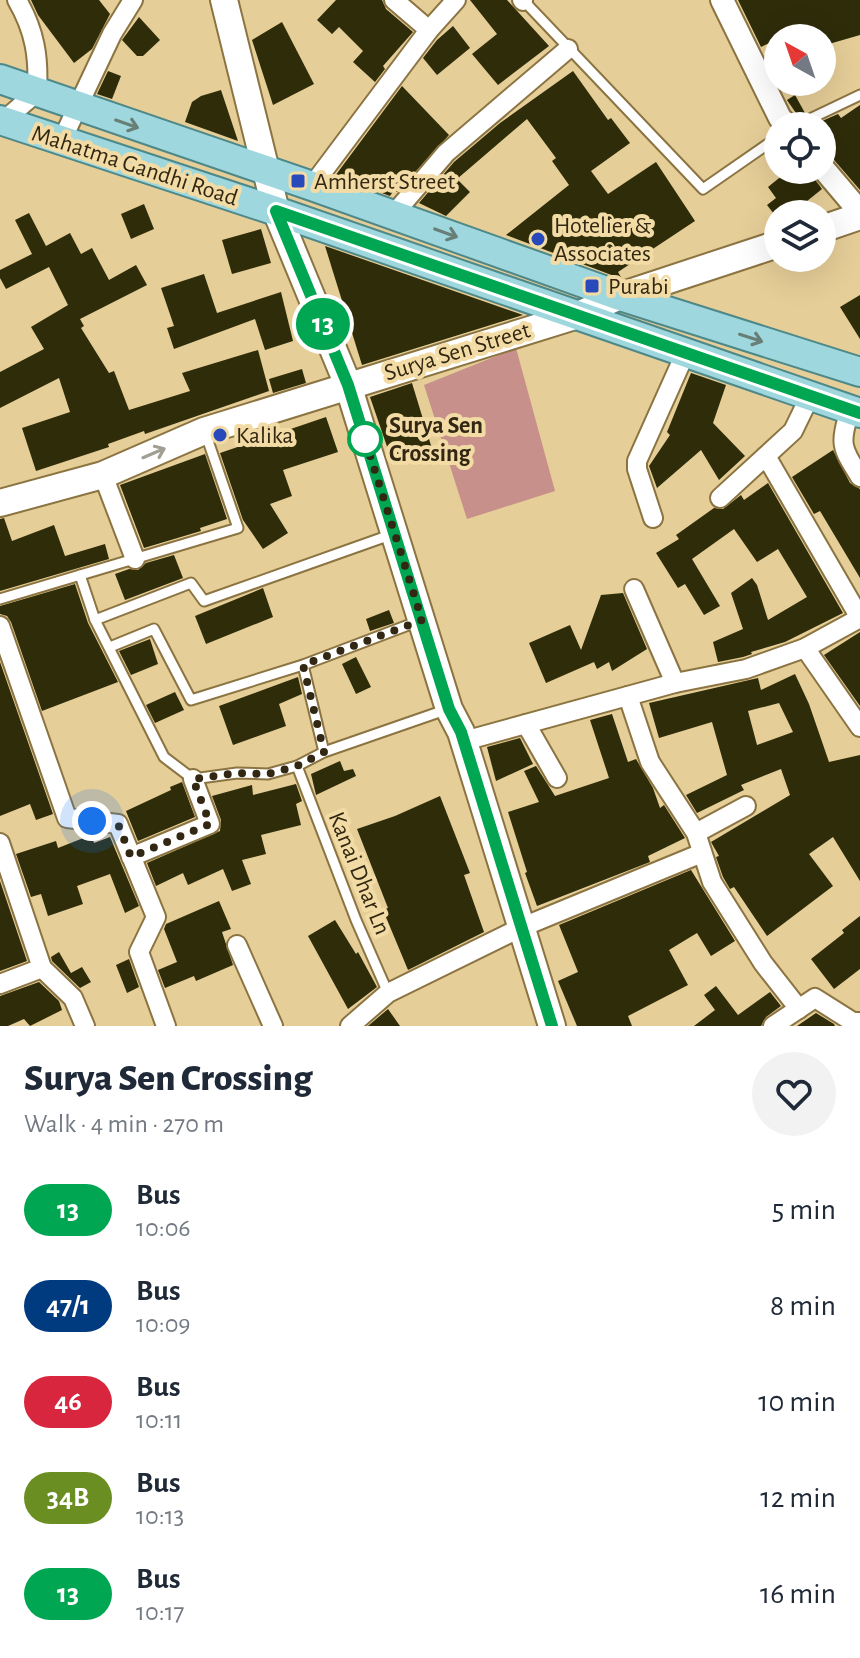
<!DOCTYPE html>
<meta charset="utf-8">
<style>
body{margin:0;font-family:"Alegreya Sans",sans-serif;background:#f2f2f3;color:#1f2937;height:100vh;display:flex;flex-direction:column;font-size:30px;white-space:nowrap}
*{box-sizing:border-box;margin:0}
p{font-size:26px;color:#747a83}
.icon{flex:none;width:44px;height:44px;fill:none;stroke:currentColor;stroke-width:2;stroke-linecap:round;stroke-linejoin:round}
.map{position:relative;height:1026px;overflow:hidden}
.panel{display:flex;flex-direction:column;background:#fff;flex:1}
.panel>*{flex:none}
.badge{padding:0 16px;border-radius:26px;font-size:28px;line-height:52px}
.needle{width:52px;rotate:320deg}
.buttons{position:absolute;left:764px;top:24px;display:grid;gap:16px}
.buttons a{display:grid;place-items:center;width:72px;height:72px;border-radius:50%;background:#fff;box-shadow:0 8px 32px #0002;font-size:40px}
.you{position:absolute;width:40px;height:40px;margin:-20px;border:6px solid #fff;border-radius:50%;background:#1a73e8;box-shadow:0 0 0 12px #1a73e833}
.map>.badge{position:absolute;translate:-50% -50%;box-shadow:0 0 0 4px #fff}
.round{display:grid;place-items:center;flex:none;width:84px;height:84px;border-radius:42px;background:#f2f2f3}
.summary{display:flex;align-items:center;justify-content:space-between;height:136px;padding:0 24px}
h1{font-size:38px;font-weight:800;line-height:60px}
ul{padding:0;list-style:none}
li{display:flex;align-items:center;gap:24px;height:96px;padding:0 24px}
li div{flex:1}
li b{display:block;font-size:30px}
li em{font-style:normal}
li .badge{min-width:88px;font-weight:700;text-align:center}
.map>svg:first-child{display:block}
.park{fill:#c7908a}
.building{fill:#2e2c09;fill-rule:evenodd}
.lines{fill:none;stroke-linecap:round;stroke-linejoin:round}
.service-casing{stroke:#8b7441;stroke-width:13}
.minor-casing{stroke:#8b7441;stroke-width:22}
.tertiary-casing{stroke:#8b7441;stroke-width:26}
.secondary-casing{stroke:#8b7441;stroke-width:30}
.primary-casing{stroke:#4e8888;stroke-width:32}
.service{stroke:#fff;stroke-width:9}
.minor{stroke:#fff;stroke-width:18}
.tertiary{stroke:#fff;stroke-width:22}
.secondary{stroke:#fff;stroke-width:26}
.primary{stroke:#9ed7dd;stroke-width:28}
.oneway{stroke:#687f78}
.oneway2{stroke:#a29e94}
.line-casing{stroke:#fff;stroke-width:18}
.line{stroke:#00a651;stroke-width:12}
.walk{stroke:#312712;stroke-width:8;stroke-dasharray:0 14.4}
.poi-dot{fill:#2849b9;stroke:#f3dba5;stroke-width:3}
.stop-dot{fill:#fff;stroke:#00a651;stroke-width:4}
.labels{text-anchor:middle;stroke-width:8;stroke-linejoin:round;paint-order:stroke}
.street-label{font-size:24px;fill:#312712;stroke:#f3dba5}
.poi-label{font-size:24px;fill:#312712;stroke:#f3dba5;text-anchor:start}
.stop-label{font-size:24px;font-weight:bold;fill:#312712;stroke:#f3dba5;text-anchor:start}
</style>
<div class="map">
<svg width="860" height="1026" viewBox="0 0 860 1026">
<rect width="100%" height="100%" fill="#e6ce98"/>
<polygon class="park" points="516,348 555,491 467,519 424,385"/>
<g class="building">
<polygon points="31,0 99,0 110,14 92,49 74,63 38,15"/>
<polygon points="336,0 382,0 386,9 413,32 383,66 385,69 375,82 353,62 363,51 339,27 332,34 317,20"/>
<polygon points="470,0 507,0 549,46 498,85 472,54 497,34"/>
<polygon points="738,0 860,0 860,35 822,46 822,38 797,38 794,31 761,47"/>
<polygon points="139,17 160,40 143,56 137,56 122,40"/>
<polygon points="282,22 314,84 273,105 252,40"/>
<polygon points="453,26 470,48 437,75 423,58 437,40"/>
<polygon points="108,71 121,76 112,99 97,94"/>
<polygon points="573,71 608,120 611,118 630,143 591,171 608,194 656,162 695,221 618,272 622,279 506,235 569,185 552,161 556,158 527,119 457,179 470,192 446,216 419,203 454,162 500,123"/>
<polygon points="402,86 449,135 397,192 394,190 390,196 335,176"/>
<polygon points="221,90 238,141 185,122 192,102 201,96"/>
<polygon points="795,95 805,113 798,116 787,100"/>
<polygon points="860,105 860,190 822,146 822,121 838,114 841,118"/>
<polygon points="789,170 808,170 822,189 791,214 774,214 767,205 776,198 768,187"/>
<polygon points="144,204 154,229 131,239 121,214"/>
<polygon points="29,213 46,246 70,233 81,254 92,248 109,280 136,265 147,285 80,319 84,326 81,328 109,373 114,371 129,410 190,391 182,373 258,350 269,391 145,434 144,431 108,444 109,447 36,471 22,428 70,412 59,378 0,408 0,372 44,349 31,327 68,305 49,267 6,289 0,278 0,270 32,254 15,220"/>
<polygon points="261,229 271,263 232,274 222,240"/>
<polygon points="325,246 523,315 362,365"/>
<polygon points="204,274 217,313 281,292 293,341 265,350 255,319 174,349 167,328 174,326 161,288"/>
<polygon points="860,295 860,339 840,307"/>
<polygon points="302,369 306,383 273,393 269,379"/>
<polygon points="691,373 726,385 713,423 745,456 719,480 701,450 657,488 649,466 670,435 667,432"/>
<polygon points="412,383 433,452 393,464 370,397"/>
<polygon points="326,417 338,452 283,470 292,496 270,504 288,533 263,549 243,520 220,453"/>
<polygon points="833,450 850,483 860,489 860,578 820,511 814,514 792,477"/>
<polygon points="205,454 227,519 200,528 201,531 144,548 120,485"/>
<polygon points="768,483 843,613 785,642 751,652 752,654 743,657 718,662 713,642 743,629 731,593 752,578 757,585 768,620 807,597 778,549 757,562 734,529 692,559 720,606 704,615 685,584 678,588 656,553 679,539 676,535 714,508 723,509 741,495 744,500"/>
<polygon points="4,518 12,541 54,525 65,556 105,544 109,559 0,591 0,519"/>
<polygon points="174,555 183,578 125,600 115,574 129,569 138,570 146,563"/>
<polygon points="75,584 88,623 118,682 42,711 11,622 7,616 0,614 0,606"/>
<polygon points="263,588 273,617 206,644 195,616"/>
<polygon points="623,593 647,649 612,671 609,662 597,669 594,662 546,683 529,643 570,625 581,650 601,595"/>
<polygon points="389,610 394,623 370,631 366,619"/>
<polygon points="860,632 860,706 824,655"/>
<polygon points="150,639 158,664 131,675 119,651"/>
<polygon points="356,657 371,687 356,694 342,664"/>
<polygon points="0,662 53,814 36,820 30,804 0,816"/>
<path d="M795,674L809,704L829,762L860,755V881L833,837L809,854L833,886L767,936L734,887L730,889L723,877L716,857L719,856L711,842L790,795L781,769L741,785L744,790L697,813L686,795L727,775L712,722L659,738L649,703L758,678L761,690ZM779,703L793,732L757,745L748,711Z"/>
<polygon points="298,677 302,694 279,704 286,726 233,745 219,706"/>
<polygon points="175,692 184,710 155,723 146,705"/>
<polygon points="612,714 628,762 636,759 653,788 660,808 664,805 685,838 648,856 650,862 537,906 525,873 527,872 508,812 539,802 524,771 536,766 555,796 609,778 590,720"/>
<polygon points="520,738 533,764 496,781 487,747"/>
<polygon points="340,761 344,771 353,769 356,776 316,795 311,774"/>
<polygon points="182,782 195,817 138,841 126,811 171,790 170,787"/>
<polygon points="296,784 302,801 296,804 301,825 261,835 266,854 242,860 251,884 232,891 223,869 188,885 183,873 156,886 147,863 220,831 221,820 212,796 252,785 253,795"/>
<polygon points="440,796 470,873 464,875 484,932 408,970 383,910 388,908 357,829 395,816"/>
<polygon points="91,835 94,843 110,837 139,906 125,913 110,874 77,886 83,904 48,916 41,894 31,897 16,854 56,841 58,848"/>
<polygon points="691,870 735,941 711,956 697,933 669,950 688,985 628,1016 632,1026 577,1026 558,981 578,972 559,925"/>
<polygon points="0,881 27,961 0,971"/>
<polygon points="219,901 231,929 222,932 233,965 196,981 194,976 165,988 158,970 177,962 164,929 166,924"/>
<polygon points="860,916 860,969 834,989 811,959 844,933 842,930"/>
<polygon points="335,920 356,954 358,952 377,987 348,1009 308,936"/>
<polygon points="59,952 71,973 82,967 91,982 80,988 52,961 51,957"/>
<polygon points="129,959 139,987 127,993 116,965"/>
<polygon points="39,982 59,1001 62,1010 30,1026 24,1019 8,1026 0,1026 0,996"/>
<polygon points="716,986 738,1015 770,992 781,1006 766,1017 761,1026 694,1026 715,1010 704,995"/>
<polygon points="388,1009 400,1026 368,1026"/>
<polygon points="816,1013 834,1024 835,1026 797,1026"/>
</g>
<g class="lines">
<defs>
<g id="service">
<polyline points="523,0 703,189 778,137"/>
<polyline points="795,126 860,95"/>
<polyline points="80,575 95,620 164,757 193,779 237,773 268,774 297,766 324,752 448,709"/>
<polyline points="0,599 238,528 206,435"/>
<polyline points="95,620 191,583 204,601 393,534"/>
<polyline points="110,647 154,629 191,700 303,665 419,621"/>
<polyline points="303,665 324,752"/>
<polyline points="297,766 356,920 388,993"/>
</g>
<g id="minor">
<polyline points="394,0 429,30 456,0"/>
<polyline points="522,0 523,1"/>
<path d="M0,124L37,92C39,57 35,31 17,0"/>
<polyline points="61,142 112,34 133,0"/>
<polyline points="312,186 429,30"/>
<polyline points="393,215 446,153 568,49"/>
<path d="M850,409C840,445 840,445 860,477"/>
<polyline points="766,456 860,618"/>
<polyline points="103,475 135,559"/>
<polyline points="720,498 793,431 811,394"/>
<polyline points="653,518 637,469 637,461 685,354"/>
<polyline points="634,589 675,683"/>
<polyline points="0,626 67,818 118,824 156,917 139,952 166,1026"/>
<polyline points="805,648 860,727"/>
<polyline points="628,696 650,762 696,833 712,882 763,963 799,1009"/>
<polyline points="526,724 557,778"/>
<polyline points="464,741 675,683 746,669 805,648 860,618"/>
<polyline points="696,833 746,806"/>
<polyline points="0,843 42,968 73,998 85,1026"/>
<polyline points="131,857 210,824 193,779"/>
<polyline points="237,945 273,1026"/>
<polyline points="0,984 42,968"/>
<polyline points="350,1026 388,993 520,928 702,853"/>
<polyline points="773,1026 815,998 853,1022 860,1022"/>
</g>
<g id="tertiary">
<polyline points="722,0 780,118 788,126"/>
<polyline points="822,167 860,212"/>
</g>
<g id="secondary">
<polyline points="224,0 276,211 348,385 449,709 461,732 552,1026"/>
<polyline points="822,229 860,216"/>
<polyline points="0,503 103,475 204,431 578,315 620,296 778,244"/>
</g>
<g id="primary">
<polyline points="0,79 312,186 620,296 860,372"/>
<polyline points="0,120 276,211 860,413"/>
</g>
</defs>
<use href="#service" class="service-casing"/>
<use href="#minor" class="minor-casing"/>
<use href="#tertiary" class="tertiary-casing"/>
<use href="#secondary" class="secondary-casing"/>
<use href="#primary" class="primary-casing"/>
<use href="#service" class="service"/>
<use href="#minor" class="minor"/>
<use href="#tertiary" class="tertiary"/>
<use href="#secondary" class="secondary"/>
<use href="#primary" class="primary"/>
</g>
<defs><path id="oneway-shaft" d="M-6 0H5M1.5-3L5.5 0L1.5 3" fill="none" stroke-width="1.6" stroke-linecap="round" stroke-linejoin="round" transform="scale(2)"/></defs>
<g class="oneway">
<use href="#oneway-shaft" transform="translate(127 124) rotate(19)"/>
<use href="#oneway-shaft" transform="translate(446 233) rotate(20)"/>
<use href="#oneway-shaft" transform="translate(751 338) rotate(18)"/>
</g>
<use class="oneway2" href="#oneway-shaft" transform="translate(154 453) rotate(-23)"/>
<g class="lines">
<defs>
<polyline id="line" points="552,1026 461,732 449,709 348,385 276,211 860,413"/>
</defs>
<use href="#line" class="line-casing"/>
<use href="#line" class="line"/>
<polyline class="walk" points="92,821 118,824 131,857 210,824 193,779 237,773 268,774 297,766 324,752 303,665 422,620 364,436 365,439"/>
</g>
<g class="poi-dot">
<rect x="290" y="173" width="16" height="16" rx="4"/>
<circle cx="538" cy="239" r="8"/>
<rect x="584" y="278" width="16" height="16" rx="4"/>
<circle cx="220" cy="435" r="8"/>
</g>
<circle class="stop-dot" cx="365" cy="439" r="16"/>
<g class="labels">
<g class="street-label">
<text transform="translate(135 165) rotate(18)" y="8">Mahatma Gandhi Road</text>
<text transform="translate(457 351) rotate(-17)" y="8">Surya Sen Street</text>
<text transform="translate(360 873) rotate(68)" y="8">Kanai Dhar Ln</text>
</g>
<g class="poi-label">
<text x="314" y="189">Amherst Street</text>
<text x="554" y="233">Hotelier &amp;<tspan x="554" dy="28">Associates</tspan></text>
<text x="608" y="294">Purabi</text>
<text x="236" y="443">Kalika</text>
</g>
<g class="stop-label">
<text x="389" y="433">Surya Sen<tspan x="389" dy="28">Crossing</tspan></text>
</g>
</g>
</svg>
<div class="buttons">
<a><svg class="needle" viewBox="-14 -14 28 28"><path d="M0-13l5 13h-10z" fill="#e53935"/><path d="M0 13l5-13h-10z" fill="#747a83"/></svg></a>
<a><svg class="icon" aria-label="locate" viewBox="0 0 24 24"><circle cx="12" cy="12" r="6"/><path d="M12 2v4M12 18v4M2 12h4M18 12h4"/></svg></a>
<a><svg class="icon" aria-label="layers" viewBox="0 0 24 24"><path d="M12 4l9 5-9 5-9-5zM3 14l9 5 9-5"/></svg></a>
</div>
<div class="you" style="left:92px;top:821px"></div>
<b class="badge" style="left:323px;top:324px;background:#00a651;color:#fff">13</b>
</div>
<section class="panel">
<div class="summary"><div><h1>Surya Sen Crossing</h1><p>Walk · 4 min · 270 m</p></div><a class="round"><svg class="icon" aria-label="heart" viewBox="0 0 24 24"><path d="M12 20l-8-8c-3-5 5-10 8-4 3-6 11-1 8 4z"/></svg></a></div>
<ul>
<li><span class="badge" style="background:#00a651;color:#fff">13</span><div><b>Bus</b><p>10:06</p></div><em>5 min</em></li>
<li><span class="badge" style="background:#003b80;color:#fff">47/1</span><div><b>Bus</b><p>10:09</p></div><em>8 min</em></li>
<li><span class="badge" style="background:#d7263d;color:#fff">46</span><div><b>Bus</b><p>10:11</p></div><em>10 min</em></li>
<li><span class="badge" style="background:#6b8e23;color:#fff">34B</span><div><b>Bus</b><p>10:13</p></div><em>12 min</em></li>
<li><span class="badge" style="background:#00a651;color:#fff">13</span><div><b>Bus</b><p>10:17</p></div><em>16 min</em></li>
</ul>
</section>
